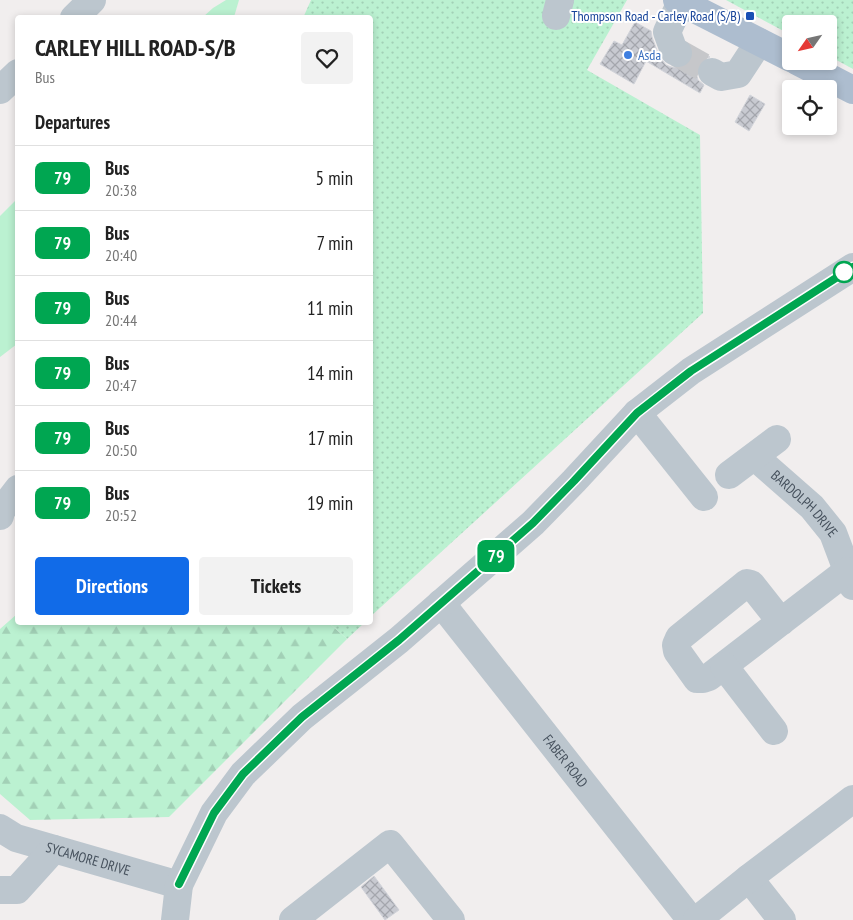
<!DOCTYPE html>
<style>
body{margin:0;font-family:"PT Sans Narrow",sans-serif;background:#f2f2f2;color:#222;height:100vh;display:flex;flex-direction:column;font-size:19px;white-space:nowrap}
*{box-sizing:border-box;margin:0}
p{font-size:16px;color:#767676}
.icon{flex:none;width:28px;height:28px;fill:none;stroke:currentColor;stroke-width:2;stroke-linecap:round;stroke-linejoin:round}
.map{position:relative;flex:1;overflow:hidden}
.details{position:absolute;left:15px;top:15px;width:358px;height:610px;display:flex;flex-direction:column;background:#fff;border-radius:5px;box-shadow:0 2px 8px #0003}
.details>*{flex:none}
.badge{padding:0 10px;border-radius:8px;font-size:18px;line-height:32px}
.needle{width:32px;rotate:236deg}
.tools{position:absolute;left:782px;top:15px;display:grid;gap:10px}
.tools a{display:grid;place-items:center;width:55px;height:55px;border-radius:5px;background:#fff;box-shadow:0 2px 8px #0003;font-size:25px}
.map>.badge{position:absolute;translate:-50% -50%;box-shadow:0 0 0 2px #fff}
h2{padding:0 20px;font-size:19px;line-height:45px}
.round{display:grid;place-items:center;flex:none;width:52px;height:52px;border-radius:5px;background:#f2f2f2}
.head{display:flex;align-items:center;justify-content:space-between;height:85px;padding:0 20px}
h1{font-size:24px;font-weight:800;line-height:38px}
.action{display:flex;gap:10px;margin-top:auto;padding:10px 20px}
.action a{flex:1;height:58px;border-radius:5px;background:#116be8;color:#fff;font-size:20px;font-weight:800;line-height:58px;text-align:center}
.action a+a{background:#f2f2f2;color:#222}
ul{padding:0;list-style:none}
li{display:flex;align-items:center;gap:15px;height:65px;padding:0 20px;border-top:1px solid #e0e0e0}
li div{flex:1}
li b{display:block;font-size:19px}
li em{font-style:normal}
li .badge{min-width:55px;font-weight:700;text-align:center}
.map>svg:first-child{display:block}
.green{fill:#bbf1d1}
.forest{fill:url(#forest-firs)}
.park{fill:url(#park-dots)}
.building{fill:url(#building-cross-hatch);stroke:#d2d4da}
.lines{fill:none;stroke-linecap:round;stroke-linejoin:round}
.minor-tunnel{stroke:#c6c7ca;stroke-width:28;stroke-dasharray:28 14;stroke-linecap:butt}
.minor{stroke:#bcc6ce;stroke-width:28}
.major{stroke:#adbdcf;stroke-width:28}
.line-casing{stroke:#fff;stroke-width:11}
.line{stroke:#00a651;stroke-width:8}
.transit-dot{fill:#1a4fb4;stroke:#fff;stroke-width:2}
.shop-dot{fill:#3f7fe0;stroke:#fff;stroke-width:2}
.stop-dot{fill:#fff;stroke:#00a651;stroke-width:2.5}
.labels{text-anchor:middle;stroke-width:4;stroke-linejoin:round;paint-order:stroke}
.transit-label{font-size:14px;fill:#164399;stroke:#fff;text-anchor:end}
.shop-label{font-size:14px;fill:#366cbe;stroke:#fff;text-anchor:start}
.street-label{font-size:14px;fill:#46515d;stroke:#fff}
</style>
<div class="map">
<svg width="853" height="920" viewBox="0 0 853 920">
<defs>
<pattern id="forest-firs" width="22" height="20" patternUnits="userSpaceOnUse" patternTransform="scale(1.25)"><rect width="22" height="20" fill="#bbf1d1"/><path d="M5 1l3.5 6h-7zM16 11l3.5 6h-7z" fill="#a2d0b6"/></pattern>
<pattern id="park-dots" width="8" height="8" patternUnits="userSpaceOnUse" patternTransform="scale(1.25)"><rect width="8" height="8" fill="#bbf1d1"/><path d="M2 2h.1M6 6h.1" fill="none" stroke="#a2d0b6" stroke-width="1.8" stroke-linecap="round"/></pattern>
<pattern id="building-cross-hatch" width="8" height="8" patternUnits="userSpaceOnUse" patternTransform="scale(1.25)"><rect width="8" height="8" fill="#c8cad1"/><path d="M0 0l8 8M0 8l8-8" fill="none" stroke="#a4a6ad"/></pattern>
</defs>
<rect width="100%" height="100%" fill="#f1eeee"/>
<g class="green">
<polygon points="226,0 239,0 234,17 203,17 213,8"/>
<polygon points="17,199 17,344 0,357 0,216"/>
</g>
<polygon class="forest" points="17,614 18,622 329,623 347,639 169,817 30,820 0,794 0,629"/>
<g class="park">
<polygon points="311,0 627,0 587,70 700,135 703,313 370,617 370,18 303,18"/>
<polygon points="726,0 853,0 853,69 829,56 829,24 791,24 791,35"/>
<polygon points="329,623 364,623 347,639"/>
</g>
<g class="building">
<polygon points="635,22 651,31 652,37 659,56 666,65 671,67 679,68 687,66 692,60 694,53 692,47 710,57 704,59 698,65 696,73 698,80 704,85 700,93 646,61 634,84 600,64 614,41 622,45"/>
<polygon points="750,95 765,104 749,131 735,122"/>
<polygon points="374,876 399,910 385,920 361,887"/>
</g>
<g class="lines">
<polyline class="minor-tunnel" points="678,53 712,72"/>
<g class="minor">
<polyline points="556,16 560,0"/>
<polyline points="74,18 92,0"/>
<polyline points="678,53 674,51 667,32 681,2"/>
<polyline points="712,72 721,77 738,74 759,42"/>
<polyline points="0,90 18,73"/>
<polyline points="637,413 704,497"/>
<path id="s1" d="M755,457L812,507L833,533L853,586"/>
<polyline points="729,475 777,439"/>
<polyline points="0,516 1,511 18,489"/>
<path id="s2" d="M441,603L691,920"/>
<path d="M781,622L751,584L747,583L679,638L676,645L677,651L697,679H703L709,677C755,642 801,606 847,571"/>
<polyline points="724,666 774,731"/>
<path id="s3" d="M0,828L16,838L179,885"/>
<polyline points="749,878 782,920"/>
<polyline points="0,890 17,890 54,849"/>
<polyline points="175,920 179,885 214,813 243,774 302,717 399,640 533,523 574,481 637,413 691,371 853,267"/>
<polyline points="293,920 390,844 451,920"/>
<polyline points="697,920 749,878 853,799"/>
</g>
<g class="major">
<polyline points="677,0 791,58"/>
<polyline points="797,61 853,90"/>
</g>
</g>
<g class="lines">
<defs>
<polyline id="line" points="179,884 214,813 243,774 302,717 399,640 533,523 574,481 637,413 691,371 853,267"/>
</defs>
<use href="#line" class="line-casing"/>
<use href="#line" class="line"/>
</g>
<rect class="transit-dot" x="745" y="11" width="10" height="10" rx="2.5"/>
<circle class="shop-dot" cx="628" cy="55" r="5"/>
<circle class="stop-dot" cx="844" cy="272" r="10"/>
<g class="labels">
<g class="transit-label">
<text x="740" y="21">Thompson Road - Carley Road (S/B)</text>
</g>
<g class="shop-label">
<text x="638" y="60">Asda</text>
</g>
<g class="street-label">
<text dy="5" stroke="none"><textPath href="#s1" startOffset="68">BARDOLPH DRIVE</textPath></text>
<text dy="5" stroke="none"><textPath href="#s2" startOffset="201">FABER ROAD</textPath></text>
<text dy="5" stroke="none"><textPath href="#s3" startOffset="94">SYCAMORE DRIVE</textPath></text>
</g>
</g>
</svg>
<div class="tools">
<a><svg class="needle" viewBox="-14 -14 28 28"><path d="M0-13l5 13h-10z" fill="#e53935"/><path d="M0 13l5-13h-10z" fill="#767676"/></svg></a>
<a><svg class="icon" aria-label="locate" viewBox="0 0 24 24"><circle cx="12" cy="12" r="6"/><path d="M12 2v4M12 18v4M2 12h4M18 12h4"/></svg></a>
</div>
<b class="badge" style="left:496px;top:556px;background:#00a651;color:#fff">79</b>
<section class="details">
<div class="head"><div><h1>CARLEY HILL ROAD-S/B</h1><p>Bus</p></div><a class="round"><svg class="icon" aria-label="heart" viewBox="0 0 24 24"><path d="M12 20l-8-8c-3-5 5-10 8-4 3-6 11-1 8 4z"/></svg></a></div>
<h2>Departures</h2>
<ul>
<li><span class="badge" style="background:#00a651;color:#fff">79</span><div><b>Bus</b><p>20:38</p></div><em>5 min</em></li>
<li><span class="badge" style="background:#00a651;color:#fff">79</span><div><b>Bus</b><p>20:40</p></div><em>7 min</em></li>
<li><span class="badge" style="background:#00a651;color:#fff">79</span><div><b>Bus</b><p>20:44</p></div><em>11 min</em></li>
<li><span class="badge" style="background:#00a651;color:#fff">79</span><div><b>Bus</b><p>20:47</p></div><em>14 min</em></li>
<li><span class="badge" style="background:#00a651;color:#fff">79</span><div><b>Bus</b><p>20:50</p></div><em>17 min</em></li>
<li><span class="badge" style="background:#00a651;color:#fff">79</span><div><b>Bus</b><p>20:52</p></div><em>19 min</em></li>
</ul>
<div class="action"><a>Directions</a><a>Tickets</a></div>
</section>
</div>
